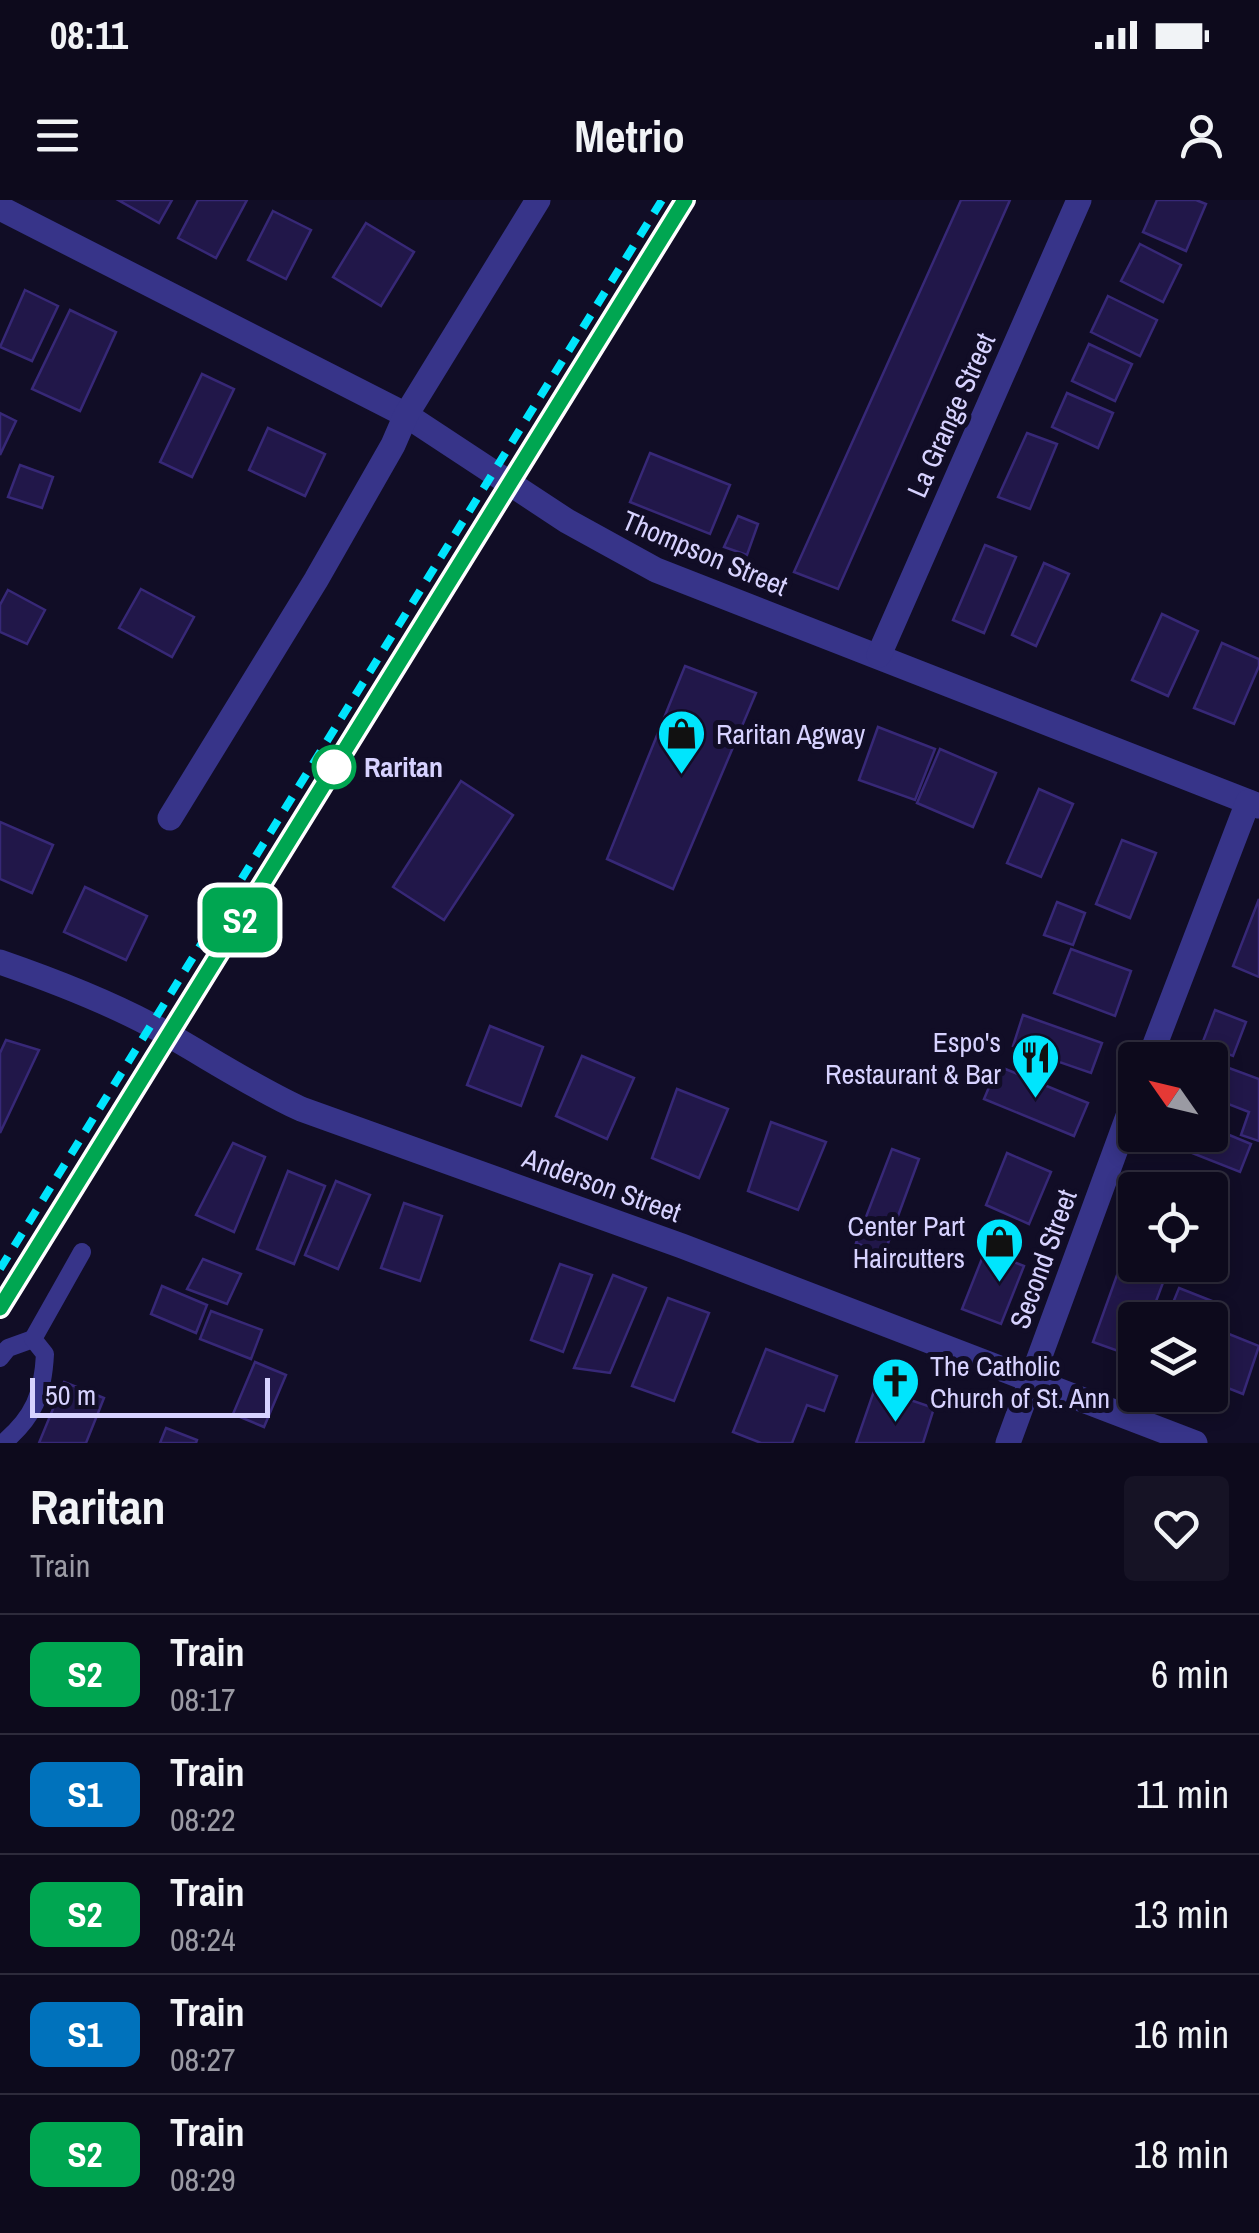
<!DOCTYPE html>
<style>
body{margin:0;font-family:"Archivo Narrow",sans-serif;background:#161325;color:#f1f3f6;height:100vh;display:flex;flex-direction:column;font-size:38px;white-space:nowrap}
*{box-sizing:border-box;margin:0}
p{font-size:32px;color:#9a9aa3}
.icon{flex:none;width:55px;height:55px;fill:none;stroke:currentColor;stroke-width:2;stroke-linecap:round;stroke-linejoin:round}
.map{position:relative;height:1243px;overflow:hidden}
.drawer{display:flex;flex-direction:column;background:#0d0a1c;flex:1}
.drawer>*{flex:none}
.badge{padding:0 20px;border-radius:15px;font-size:35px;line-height:65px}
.needle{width:65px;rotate:304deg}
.fabs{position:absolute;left:1118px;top:842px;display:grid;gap:20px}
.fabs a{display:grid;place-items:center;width:110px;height:110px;border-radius:10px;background:#0d0a1c;box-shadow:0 5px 15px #0003,0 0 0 2px #2d2b3b;font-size:50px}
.scale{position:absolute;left:30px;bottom:25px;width:240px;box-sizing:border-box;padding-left:10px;border:5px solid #d7d2ff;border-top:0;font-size:28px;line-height:35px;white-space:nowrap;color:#d7d2ff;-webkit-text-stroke:8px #110d26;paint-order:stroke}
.map>.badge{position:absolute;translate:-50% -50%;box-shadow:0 0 0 5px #fff}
.round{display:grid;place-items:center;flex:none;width:105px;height:105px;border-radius:10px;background:#161325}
.overview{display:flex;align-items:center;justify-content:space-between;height:170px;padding:0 30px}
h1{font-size:48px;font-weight:800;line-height:75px}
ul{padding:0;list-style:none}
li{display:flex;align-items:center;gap:30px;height:120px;padding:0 30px;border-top:2px solid #2d2b3b}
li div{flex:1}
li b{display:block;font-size:38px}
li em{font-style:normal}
li .badge{min-width:110px;font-weight:700;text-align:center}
.status{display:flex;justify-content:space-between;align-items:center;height:70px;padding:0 50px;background:#0d0a1c;direction:ltr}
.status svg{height:28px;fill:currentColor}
header{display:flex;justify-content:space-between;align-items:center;height:130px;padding:0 30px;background:#0d0a1c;font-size:45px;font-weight:800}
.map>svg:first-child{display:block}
.building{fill:#211749;stroke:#372877;stroke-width:2.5}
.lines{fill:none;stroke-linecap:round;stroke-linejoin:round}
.lane{stroke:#373489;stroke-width:18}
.street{stroke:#373489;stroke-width:25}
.rail{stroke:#00e5fd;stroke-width:8;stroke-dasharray:15 12;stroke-linecap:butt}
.line-casing{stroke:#fff;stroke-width:22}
.line{stroke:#00a651;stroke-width:15}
.stop-dot{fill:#fff;stroke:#00a651;stroke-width:5}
.labels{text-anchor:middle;stroke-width:10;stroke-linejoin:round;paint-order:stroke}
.street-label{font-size:28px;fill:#d7d2ff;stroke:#110d26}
.poi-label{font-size:28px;fill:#d7d2ff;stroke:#110d26;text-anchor:start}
.stop-label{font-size:28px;font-weight:bold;fill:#d7d2ff;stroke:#110d26;text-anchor:start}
</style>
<div class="status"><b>08:11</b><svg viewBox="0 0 49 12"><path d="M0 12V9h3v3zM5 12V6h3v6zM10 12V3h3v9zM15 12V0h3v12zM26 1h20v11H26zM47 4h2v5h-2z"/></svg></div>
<header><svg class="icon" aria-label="menu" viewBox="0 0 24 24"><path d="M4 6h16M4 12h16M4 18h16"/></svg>Metrio<svg class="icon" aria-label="person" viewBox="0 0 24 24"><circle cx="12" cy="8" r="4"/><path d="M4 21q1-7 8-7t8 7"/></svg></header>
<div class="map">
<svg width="1259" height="1243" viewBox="0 0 1259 1243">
<rect width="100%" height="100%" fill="#110d26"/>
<g class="building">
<polygon points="118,0 172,0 159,23"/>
<polygon points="198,0 247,0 216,58 178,38"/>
<polygon points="961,0 1010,0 838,389 794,372"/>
<polygon points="1157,0 1196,0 1206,4 1186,51 1143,32"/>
<polygon points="273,11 311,30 286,79 248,60"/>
<polygon points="366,23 414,52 381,106 333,77"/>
<polygon points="1140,44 1181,65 1163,102 1121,81"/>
<polygon points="25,90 58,106 32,161 0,147"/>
<polygon points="1108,96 1157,120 1140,156 1091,132"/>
<polygon points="70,110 116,132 80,211 32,189"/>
<polygon points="1089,144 1132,164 1115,201 1072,181"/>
<polygon points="202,174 234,189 192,277 160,262"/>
<polygon points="1067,193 1113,213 1098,248 1052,227"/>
<polygon points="0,213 16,221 0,255"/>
<polygon points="268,228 325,254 305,296 249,270"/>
<polygon points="1027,233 1057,244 1030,309 998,297"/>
<polygon points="650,253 730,285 710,334 630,302"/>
<polygon points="20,265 53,277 42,308 8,297"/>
<polygon points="738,316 758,324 747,355 724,347"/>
<polygon points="985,345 1016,357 984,433 953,420"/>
<polygon points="1044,363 1069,374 1036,446 1012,435"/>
<polygon points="141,389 194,417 172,457 119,428"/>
<polygon points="8,390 45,410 27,444 0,432 0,405"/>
<polygon points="1162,414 1198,431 1168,496 1132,480"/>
<polygon points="1222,443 1259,459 1259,466 1234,524 1194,508"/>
<polygon points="685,466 756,493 673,689 607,659"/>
<polygon points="878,527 935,549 915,600 859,580"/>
<polygon points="940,549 996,573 973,627 917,603"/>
<polygon points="461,581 513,615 444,720 393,687"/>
<polygon points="1039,589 1073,604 1041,677 1007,663"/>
<polygon points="0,622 53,645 32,693 0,679"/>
<polygon points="1122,640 1156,653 1130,718 1096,704"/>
<polygon points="85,687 147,716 126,760 64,732"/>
<polygon points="1259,699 1259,777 1233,766"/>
<polygon points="1057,702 1085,713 1073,745 1044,735"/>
<polygon points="1071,749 1131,771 1115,816 1054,793"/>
<polygon points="1215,810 1246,822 1233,856 1202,844"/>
<polygon points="1023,815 1102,843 1091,873 1013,846"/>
<polygon points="490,826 543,847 521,906 467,885"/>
<polygon points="6,840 39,850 0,933 0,853"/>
<polygon points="582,856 634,878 607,939 556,916"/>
<polygon points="1210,861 1259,879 1259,941 1241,935 1249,912 1210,897"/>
<polygon points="998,866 1088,903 1074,936 984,899"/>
<polygon points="677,889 728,909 699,978 652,958"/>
<polygon points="771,922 826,942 798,1010 748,991"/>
<polygon points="1210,927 1251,944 1240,972 1177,947 1182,935 1210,935"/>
<polygon points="233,943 265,957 234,1032 196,1015"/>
<polygon points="892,949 919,959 884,1054 856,1043"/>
<polygon points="1007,953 1051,972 1029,1024 986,1005"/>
<polygon points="288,971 325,986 294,1064 257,1049"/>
<polygon points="1177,976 1213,989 1210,997 1210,990 1171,990"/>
<polygon points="336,981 370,995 338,1069 305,1055"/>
<polygon points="404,1003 442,1016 420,1081 381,1068"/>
<polygon points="985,1051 1024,1066 1001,1124 962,1109"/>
<polygon points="203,1059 241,1074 227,1104 187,1089"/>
<polygon points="560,1064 592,1075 563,1152 531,1140"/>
<polygon points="1121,1064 1164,1080 1149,1120 1135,1120 1135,1157 1093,1142"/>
<polygon points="613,1075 646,1088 610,1173 574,1168"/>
<polygon points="162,1086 207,1105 196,1133 151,1114"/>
<polygon points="1179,1088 1212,1101 1204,1120 1166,1120"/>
<polygon points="668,1098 709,1113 674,1201 632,1186"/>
<polygon points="211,1111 262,1130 251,1159 200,1139"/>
<polygon points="1219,1130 1259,1146 1243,1194 1210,1181 1210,1152"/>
<polygon points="766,1149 837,1176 824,1211 807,1205 792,1243 761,1243 733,1232"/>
<polygon points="255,1162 286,1175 264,1227 233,1214"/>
<polygon points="64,1182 104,1198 86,1243 39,1243"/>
<polygon points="875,1188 934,1208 923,1243 856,1243"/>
<polygon points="166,1228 197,1240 196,1243 160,1243"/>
</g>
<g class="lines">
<g class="lane">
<polyline points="0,1158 8,1148 33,1139"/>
<path d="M3,1243C34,1217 43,1194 45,1154L33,1139L82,1052"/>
</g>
<g class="street">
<polyline points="0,8 406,215 567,321 656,370 1259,606"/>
<polyline points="879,455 1079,0"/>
<polyline points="170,618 316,380 393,245 406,215 538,0"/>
<path d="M0,762C52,780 102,799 151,825C202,853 249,885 301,909L682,1046L1195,1243"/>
<polyline points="1149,860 1248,602"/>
<polyline points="1008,1243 1135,897"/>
</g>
<g class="rail">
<polyline points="0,1069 662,0"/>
<polyline points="0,1108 685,0"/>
</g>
</g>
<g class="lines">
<defs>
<polyline id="line" points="0,1108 685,0"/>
</defs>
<use href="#line" class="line-casing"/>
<use href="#line" class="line"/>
</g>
<defs>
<symbol id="shop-pin" viewBox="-11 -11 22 30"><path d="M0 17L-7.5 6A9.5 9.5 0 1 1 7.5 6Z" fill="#00e5fd" stroke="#110d26"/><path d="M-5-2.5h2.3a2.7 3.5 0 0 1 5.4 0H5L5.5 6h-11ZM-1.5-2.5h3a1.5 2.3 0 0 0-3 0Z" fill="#111"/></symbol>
<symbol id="restaurant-pin" viewBox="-11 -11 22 30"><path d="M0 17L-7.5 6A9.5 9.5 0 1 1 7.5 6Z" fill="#00e5fd" stroke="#110d26"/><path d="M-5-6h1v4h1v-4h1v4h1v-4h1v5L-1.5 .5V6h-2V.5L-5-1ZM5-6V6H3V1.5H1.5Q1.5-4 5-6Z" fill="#111"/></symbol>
<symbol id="church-pin" viewBox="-11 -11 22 30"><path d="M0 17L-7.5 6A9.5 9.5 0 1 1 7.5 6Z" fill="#00e5fd" stroke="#110d26"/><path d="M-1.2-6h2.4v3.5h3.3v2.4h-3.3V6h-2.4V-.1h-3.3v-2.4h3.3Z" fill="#111"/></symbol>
</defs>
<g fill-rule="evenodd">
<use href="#shop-pin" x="654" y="506" width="55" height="75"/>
<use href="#restaurant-pin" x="1008" y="830" width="55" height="75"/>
<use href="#shop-pin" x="972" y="1014" width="55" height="75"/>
<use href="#church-pin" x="868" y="1154" width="55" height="75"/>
</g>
<circle class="stop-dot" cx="334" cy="567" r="20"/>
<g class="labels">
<g class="street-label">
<text transform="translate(951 215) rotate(-66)" y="10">La Grange Street</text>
<text transform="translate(705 353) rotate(23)" y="10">Thompson Street</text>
<text transform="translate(602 985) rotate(20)" y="10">Anderson Street</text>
<text transform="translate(1043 1059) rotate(-70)" y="10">Second Street</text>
</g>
<g class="poi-label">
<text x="716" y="544">Raritan Agway</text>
<text x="1001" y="852" text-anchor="end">Espo's<tspan x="1001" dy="32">Restaurant &amp; Bar</tspan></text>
<text x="965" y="1036" text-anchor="end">Center Part<tspan x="965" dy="32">Haircutters</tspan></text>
<text x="930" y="1176">The Catholic<tspan x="930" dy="32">Church of St. Ann</tspan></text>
</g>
<g class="stop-label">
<text x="364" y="577">Raritan</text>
</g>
</g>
</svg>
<div class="fabs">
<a><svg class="needle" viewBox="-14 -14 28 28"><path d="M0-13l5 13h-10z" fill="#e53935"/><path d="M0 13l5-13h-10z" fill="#9a9aa3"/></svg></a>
<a><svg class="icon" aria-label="locate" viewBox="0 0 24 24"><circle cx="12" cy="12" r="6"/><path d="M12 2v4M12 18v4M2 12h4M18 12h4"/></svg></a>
<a><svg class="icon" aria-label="layers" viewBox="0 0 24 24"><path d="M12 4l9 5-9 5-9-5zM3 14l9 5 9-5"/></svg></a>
</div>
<div class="scale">50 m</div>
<b class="badge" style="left:240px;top:720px;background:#00a651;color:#fff">S2</b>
</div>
<section class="drawer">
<div class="overview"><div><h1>Raritan</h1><p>Train</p></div><a class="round"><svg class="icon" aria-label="heart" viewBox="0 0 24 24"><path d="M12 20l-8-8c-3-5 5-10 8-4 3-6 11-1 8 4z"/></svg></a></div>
<ul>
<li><span class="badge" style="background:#00a651;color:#fff">S2</span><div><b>Train</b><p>08:17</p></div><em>6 min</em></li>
<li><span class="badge" style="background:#0072bc;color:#fff">S1</span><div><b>Train</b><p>08:22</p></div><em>11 min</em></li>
<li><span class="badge" style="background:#00a651;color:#fff">S2</span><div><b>Train</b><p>08:24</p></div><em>13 min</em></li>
<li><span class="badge" style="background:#0072bc;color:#fff">S1</span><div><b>Train</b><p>08:27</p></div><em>16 min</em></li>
<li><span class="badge" style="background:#00a651;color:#fff">S2</span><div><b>Train</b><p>08:29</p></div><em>18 min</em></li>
</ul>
</section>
